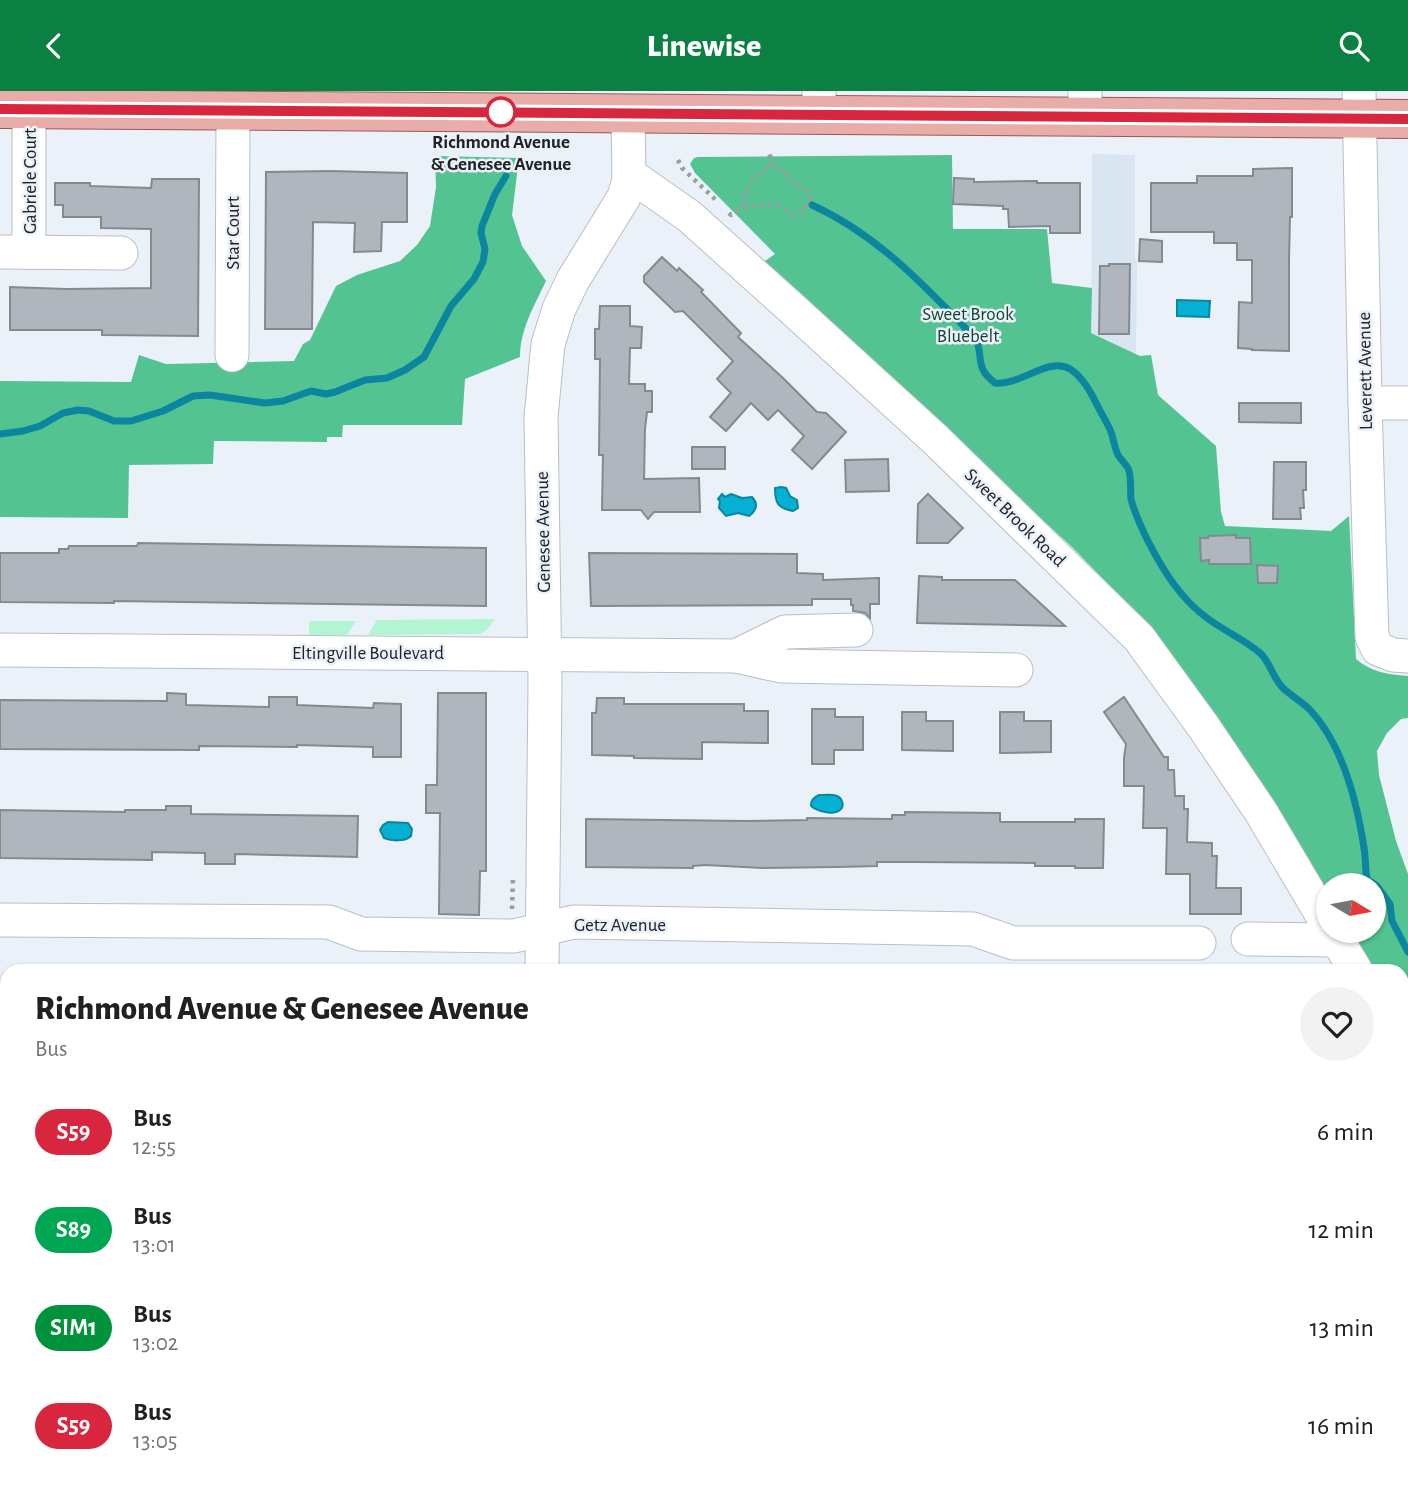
<!DOCTYPE html>
<style>
body{margin:0;font-family:"Alegreya Sans",sans-serif;background:#f2f2f2;color:#202124;height:100vh;display:flex;flex-direction:column;font-size:26px;white-space:nowrap}
*{box-sizing:border-box;margin:0}
p{font-size:23px;color:#757577}
.icon{flex:none;width:38px;height:38px;fill:none;stroke:currentColor;stroke-width:2;stroke-linecap:round;stroke-linejoin:round}
.map{position:relative;flex:1;overflow:hidden}
.sheet{position:absolute;left:0px;top:873px;width:1409px;height:527px;display:flex;flex-direction:column;background:#fff;border-radius:21px 21px 0 0;box-shadow:0 2px 5px #0004}
.sheet>*{flex:none}
.badge{padding:0 14px;border-radius:23px;font-size:24px;line-height:46px}
.needle{width:46px;rotate:100deg}
.fabs{position:absolute;left:1316px;top:782px;display:grid;gap:14px}
.fabs a{display:grid;place-items:center;width:70px;height:70px;border-radius:50%;background:#fff;box-shadow:0 2px 5px #0004;font-size:35px}
.map>.badge{position:absolute;translate:-50% -50%;box-shadow:0 0 0 4px #fff}
.round{display:grid;place-items:center;flex:none;width:74px;height:74px;border-radius:37px;background:#f2f2f2}
.summary{display:flex;align-items:center;justify-content:space-between;height:119px;padding:0 35px}
h1{font-size:33px;font-weight:800;line-height:52px}
ul{padding:0;list-style:none}
li{display:flex;align-items:center;gap:21px;height:98px;padding:0 35px}
li div{flex:1}
li b{display:block;font-size:26px}
li em{font-style:normal}
li .badge{min-width:77px;font-weight:700;text-align:center}
header{display:flex;justify-content:space-between;align-items:center;height:91px;padding:0 35px;background:#0b8043;color:#fff;font-size:32px;font-weight:800}
.map>svg:first-child{display:block}
.built{fill:#dae5f2}
.green{fill:#b1f5d2}
.forest{fill:#53c392}
.water{fill:#04b1d2;stroke:#0c869e;stroke-width:2}
.lines{fill:none;stroke-linecap:round;stroke-linejoin:round}
.stream{stroke:#0c869e;stroke-width:7}
.building{fill:#b0b6bd;stroke:#848a90;stroke-width:2}
.minor-casing{stroke:#b9bfc6;stroke-width:35}
.major-casing{stroke:#985955;stroke-width:40}
.path{stroke:#9a9ea3;stroke-width:4.5;stroke-dasharray:3.5 5;stroke-linecap:butt}
.minor{stroke:#fff;stroke-width:33}
.major{stroke:#e8ada9;stroke-width:38}
.line-casing{stroke:#fff;stroke-width:16}
.line{stroke:#d7263d;stroke-width:10}
.stop-dot{fill:#fff;stroke:#d7263d;stroke-width:3.5}
.labels{text-anchor:middle;stroke-width:5;stroke-linejoin:round;paint-order:stroke}
.stop-label{font-size:19px;font-weight:bold;fill:#202225;stroke:#ebf1f8}
.street-label{font-size:19px;fill:#202225;stroke:#ebf1f8}
.park-label{font-size:19px;fill:#13422f;stroke:#ebf1f8}
</style>
<header><svg class="icon" aria-label="back" viewBox="0 0 24 24"><path d="M15 5l-7 7 7 7"/></svg>Linewise<svg class="icon" aria-label="search" viewBox="0 0 24 24"><circle cx="10" cy="10" r="6"/><path d="M15 15l6 6"/></svg></header>
<div class="map">
<svg width="1408" height="1399" viewBox="0 0 1408 1399">
<rect width="100%" height="100%" fill="#ebf1f8"/>
<polygon class="built" points="1092,63 1135,64 1135,166 1137,172 1136,263 1091,242"/>
<g class="green">
<polygon points="495,528 487,539 480,543 368,544 377,529"/>
<polygon points="309,530 356,530 347,544 309,544"/>
<polygon points="7,1238 7,1267 6,1268 7,1393 14,1393 14,1399 0,1399 0,1239"/>
</g>
<g class="forest">
<path d="M952,64L953,138H1047L1052,192L1092,197L1091,242L1140,265L1151,264L1158,304L1216,355L1221,421L1225,435L1331,440L1349,425L1356,568C1373,582 1387,583 1408,585V627L1401,628L1387,642L1377,660L1379,684L1396,750L1408,783V933L1402,924V880H1372L1347,840H1374V794H1328V811L1175,569L1158,544L1073,457L789,195L765,170L775,163L695,82L690,73L694,67L698,66Z"/>
<path d="M435,65L519,67L512,124L522,155L546,190C534,215 520,239 520,266L465,288L462,334H343L342,346H327V351L214,350L213,373L129,374L128,427L0,426V290L131,291L139,264L166,273L294,270L303,253L310,249L336,195L357,184L400,170L417,154L430,135L436,96Z"/>
</g>
<g class="water">
<polygon points="1177,209 1210,210 1209,226 1177,225"/>
<path d="M781,396L786,397L790,405L797,409L798,417L793,420C778,417 775,413 775,397Z"/>
<path d="M731,403L742,407L752,406C759,413 756,420 749,425L738,422L726,425L719,417L720,410L718,408L722,403L725,406Z"/>
<path d="M819,704C824,704 832,703 837,705C842,707 845,715 840,719C833,725 817,720 811,715C811,709 813,707 819,704Z"/>
<path d="M388,731L408,732L412,738L411,745C405,751 391,750 384,747L380,739L383,734Z"/>
</g>
<g class="lines">
<g class="stream">
<path d="M812,114C878,144 927,197 976,248C984,267 974,276 995,292C1021,295 1048,265 1070,278C1086,288 1094,309 1103,325C1106,331 1110,337 1112,344C1114,351 1115,358 1118,364C1121,369 1125,372 1128,377C1132,386 1130,399 1131,408C1135,424 1142,438 1149,452C1164,481 1181,508 1207,527C1224,540 1244,548 1260,562C1271,572 1272,586 1283,597C1291,605 1303,611 1311,620C1343,655 1357,711 1364,757C1366,767 1365,778 1367,788L1377,795L1390,813L1392,830L1408,861"/>
<polyline points="0,343 23,340 40,335 63,322 78,319 89,320 114,330 131,330 163,320 193,305 210,304 265,312 283,310 311,300 326,303 335,301 365,289 387,287 405,279 424,266 451,215 474,188 483,171 485,158 481,142 482,135 495,103 506,85"/>
</g>
</g>
<g class="building">
<polygon points="1292,77 1292,126 1290,126 1289,169 1289,260 1252,259 1252,258 1238,257 1239,211 1252,212 1252,169 1237,169 1237,152 1214,152 1214,141 1151,141 1151,92 1197,92 1197,85 1253,85 1253,78"/>
<polygon points="330,80 407,82 407,131 382,131 381,160 354,161 355,132 313,131 312,238 265,238 266,81"/>
<polygon points="954,87 974,88 974,91 1037,90 1037,92 1080,92 1080,142 1050,142 1050,135 1009,136 1008,118 1003,118 1003,115 953,113"/>
<polygon points="152,88 199,88 198,245 102,244 102,239 10,239 10,196 66,198 151,197 151,138 101,137 101,126 63,126 63,114 55,114 55,92 90,92 90,95 151,97"/>
<polygon points="1140,148 1162,150 1162,171 1139,170"/>
<polygon points="662,166 677,180 679,177 703,199 701,201 741,242 738,246 783,287 817,321 826,322 846,341 812,378 792,359 804,345 778,319 768,329 751,312 726,340 710,326 731,302 717,288 733,270 683,220 675,221 644,191 644,185"/>
<polygon points="1109,173 1130,173 1129,243 1099,243 1100,175 1109,175"/>
<polygon points="600,215 630,215 630,235 642,236 641,257 630,257 629,293 645,293 645,300 652,300 652,321 647,321 645,338 644,388 699,387 700,421 654,421 648,428 641,419 602,419 603,364 599,364 600,268 595,268 595,238 599,238"/>
<polygon points="1239,312 1301,312 1301,332 1239,331"/>
<rect x="692" y="356" width="33" height="22"/>
<polygon points="888,368 889,400 846,401 845,369"/>
<polygon points="1274,371 1306,371 1306,399 1303,399 1304,417 1300,417 1301,428 1273,428"/>
<polygon points="928,403 963,437 948,452 917,452 918,413"/>
<polygon points="1236,444 1236,447 1250,447 1251,473 1209,473 1209,469 1201,470 1200,447 1208,447 1208,445"/>
<polygon points="138,452 486,457 486,515 114,510 114,512 0,511 0,462 59,462 59,458 68,458 69,455 137,455"/>
<polygon points="589,462 797,463 797,482 823,483 823,489 879,487 879,513 870,513 870,527 865,522 853,520 853,514 851,514 851,508 812,508 812,514 591,515"/>
<polygon points="1257,474 1278,475 1277,492 1258,492"/>
<polygon points="919,485 942,486 942,489 1015,489 1065,535 917,532"/>
<polygon points="167,602 186,603 186,614 269,616 269,606 297,606 297,614 373,617 374,612 401,613 401,666 373,666 373,656 297,654 297,656 199,655 199,659 0,658 0,609 167,610"/>
<polygon points="438,602 486,602 486,780 480,780 479,824 439,823 440,722 426,722 426,694 437,694"/>
<polygon points="1124,606 1164,666 1168,666 1168,679 1174,679 1175,705 1184,705 1184,718 1188,718 1187,751 1212,752 1212,765 1217,765 1216,797 1241,797 1241,823 1190,823 1190,783 1166,783 1167,737 1143,737 1144,695 1124,695 1124,667 1126,653 1104,621"/>
<polygon points="597,607 624,607 624,613 744,613 744,620 768,620 768,652 702,651 702,668 634,667 634,665 592,664 592,622 596,622"/>
<polygon points="812,618 835,618 835,626 863,626 863,659 834,659 834,673 812,673"/>
<polygon points="902,621 926,621 926,630 953,630 953,660 902,659"/>
<polygon points="1000,621 1024,621 1024,630 1051,630 1051,661 1000,662"/>
<polygon points="166,715 191,715 191,723 358,725 357,766 235,763 235,773 205,773 205,762 152,761 152,769 0,767 0,719 125,721 125,719 166,719"/>
<polygon points="905,721 1000,722 1000,730 1001,731 1075,731 1075,728 1104,728 1103,777 1075,777 1075,775 1035,775 1035,772 915,771 877,771 877,775 838,776 763,777 705,774 693,775 693,777 586,776 586,728 745,730 807,729 807,727 892,728 892,724 905,724"/>
</g>
<g class="lines">
<defs>
<g id="minor">
<polyline points="1359,0 1365,312 1372,546 1378,558 1393,564 1408,565"/>
<polyline points="819,25 819,0"/>
<polyline points="1085,25 1085,0"/>
<polyline points="629,83 689,125 787,213 936,349 1139,547 1203,635 1261,721 1328,834"/>
<polyline points="0,161 121,162"/>
<polyline points="29,161 29,19"/>
<polyline points="232,264 233,20"/>
<polyline points="1365,312 1408,312"/>
<polyline points="0,559 736,565 781,575 1016,579"/>
<polyline points="736,565 785,541 856,539"/>
<polyline points="0,829 329,831 361,843 514,845 574,831 973,838 1013,852 1199,852"/>
<polyline points="1332,840 1356,880"/>
<polyline points="1248,848 1337,849"/>
<polyline points="542,880 545,591 541,326 548,253 559,218 573,189 624,106 629,89 628,23"/>
<polyline points="1402,955 1408,966"/>
<polyline points="0,1096 7,1096"/>
<polyline points="1402,1132 1408,1104"/>
<polyline points="1402,1372 1408,1372"/>
<polyline points="382,1399 417,1393"/>
<polyline points="537,1399 538,1393"/>
<polyline points="1351,1399 1351,1393"/>
</g>
<polyline id="major" points="0,18 1408,28"/>
</defs>
<use href="#minor" class="minor-casing"/>
<use href="#major" class="major-casing"/>
<g class="path">
<polyline points="678,69 682,77 718,111"/>
<path d="M743,115C745,107 747,93 754,87C760,81 767,79 772,71"/>
<path d="M729,122L731,124C744,115 747,116 762,115C767,115 773,113 778,114C784,116 783,117 787,121C799,130 806,116 810,106L808,102L772,71L768,59"/>
<polyline points="512,818 513,787"/>
</g>
<use href="#minor" class="minor"/>
<use href="#major" class="major"/>
</g>
<g class="lines">
<defs>
<polyline id="line" points="0,18 1408,28"/>
</defs>
<use href="#line" class="line-casing"/>
<use href="#line" class="line"/>
</g>
<circle class="stop-dot" cx="501" cy="21" r="14"/>
<g class="labels">
<g class="stop-label">
<text x="501" y="57">Richmond Avenue<tspan x="501" dy="22">&amp; Genesee Avenue</tspan></text>
</g>
<g class="street-label">
<text transform="translate(29 90) rotate(-90)" y="7">Gabriele Court</text>
<text transform="translate(232 142) rotate(-90)" y="7">Star Court</text>
<text transform="translate(1364 280) rotate(-91)" y="7">Leverett Avenue</text>
<text transform="translate(1016 426) rotate(44)" y="7">Sweet Brook Road</text>
<text transform="translate(542 441) rotate(-91)" y="7">Genesee Avenue</text>
<text x="368" y="568">Eltingville Boulevard</text>
<text x="620" y="840">Getz Avenue</text>
</g>
<g class="park-label">
<text x="968" y="229">Sweet Brook<tspan x="968" dy="22">Bluebelt</tspan></text>
</g>
</g>
</svg>
<div class="fabs">
<a><svg class="needle" viewBox="-14 -14 28 28"><path d="M0-13l5 13h-10z" fill="#e53935"/><path d="M0 13l5-13h-10z" fill="#757577"/></svg></a>
</div>
<section class="sheet">
<div class="summary"><div><h1>Richmond Avenue &amp; Genesee Avenue</h1><p>Bus</p></div><a class="round"><svg class="icon" aria-label="heart" viewBox="0 0 24 24"><path d="M12 20l-8-8c-3-5 5-10 8-4 3-6 11-1 8 4z"/></svg></a></div>
<ul>
<li><span class="badge" style="background:#d7263d;color:#fff">S59</span><div><b>Bus</b><p>12:55</p></div><em>6 min</em></li>
<li><span class="badge" style="background:#00a651;color:#fff">S89</span><div><b>Bus</b><p>13:01</p></div><em>12 min</em></li>
<li><span class="badge" style="background:#00933c;color:#fff">SIM1</span><div><b>Bus</b><p>13:02</p></div><em>13 min</em></li>
<li><span class="badge" style="background:#d7263d;color:#fff">S59</span><div><b>Bus</b><p>13:05</p></div><em>16 min</em></li>
</ul>
</section>
</div>
